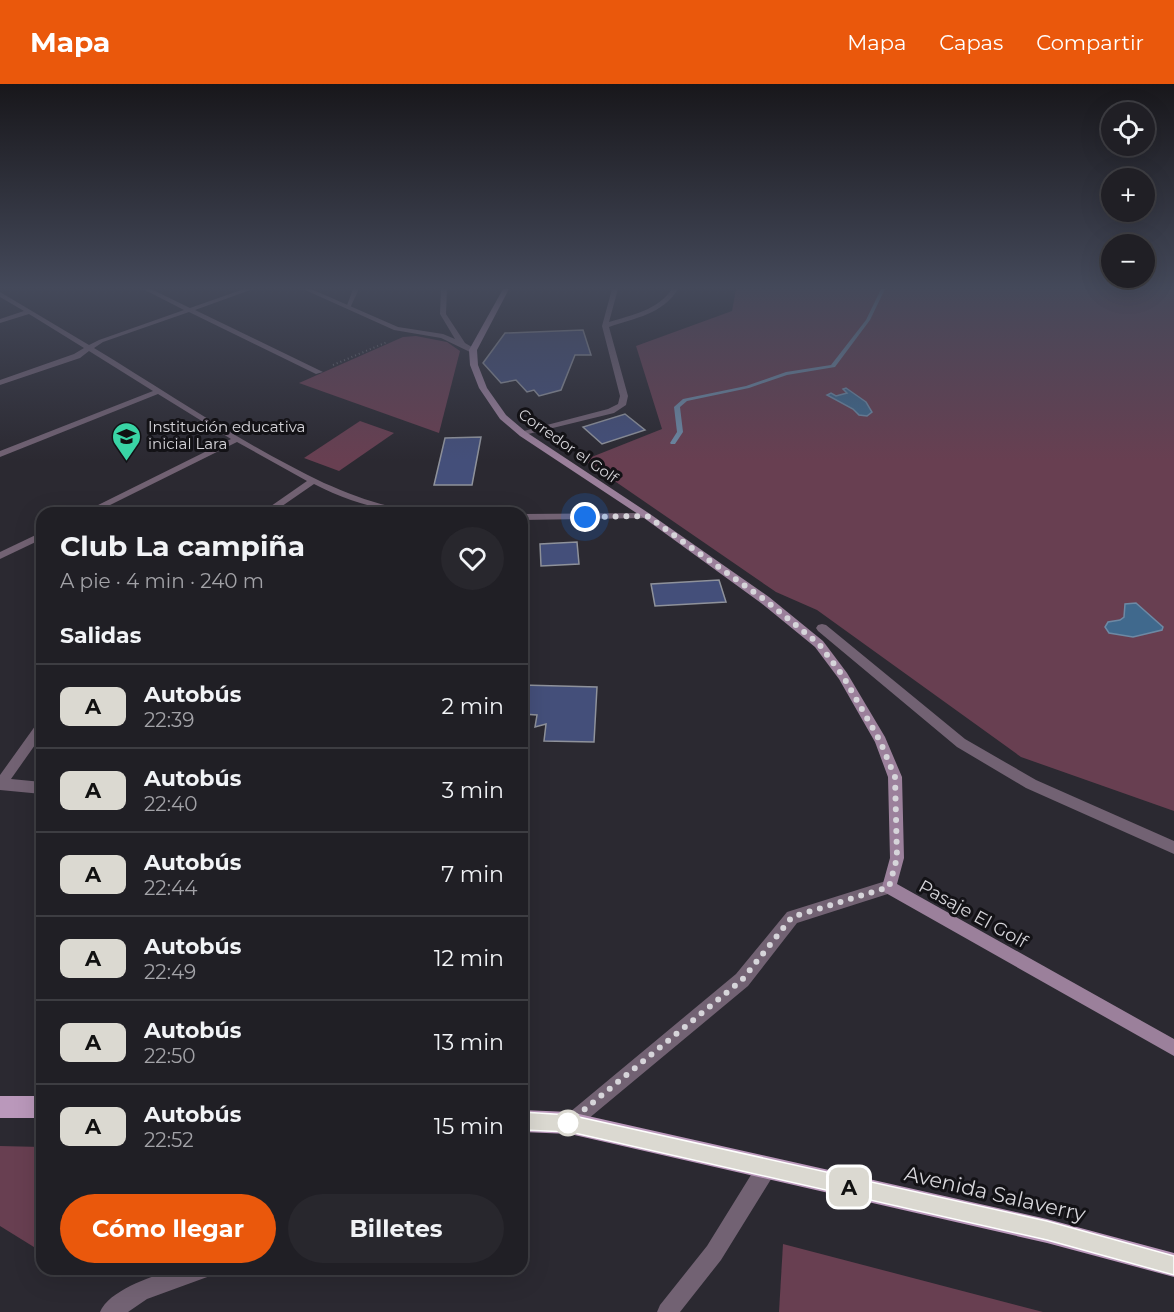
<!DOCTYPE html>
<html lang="es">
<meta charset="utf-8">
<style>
body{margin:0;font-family:Montserrat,sans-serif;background:#28272d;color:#f1f3f6;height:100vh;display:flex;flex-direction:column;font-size:22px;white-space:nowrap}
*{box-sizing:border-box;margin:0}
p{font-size:20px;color:#a2a2a7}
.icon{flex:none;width:33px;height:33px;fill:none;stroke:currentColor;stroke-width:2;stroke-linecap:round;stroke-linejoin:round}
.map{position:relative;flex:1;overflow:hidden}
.details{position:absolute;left:36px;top:423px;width:492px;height:768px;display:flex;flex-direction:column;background:#201f25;border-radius:18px;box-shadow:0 6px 24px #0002,0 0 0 2px #3d3d42}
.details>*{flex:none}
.badge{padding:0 12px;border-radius:9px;font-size:21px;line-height:39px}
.buttons{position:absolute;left:1101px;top:18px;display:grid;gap:12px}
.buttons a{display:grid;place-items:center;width:54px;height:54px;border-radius:50%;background:#201f25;box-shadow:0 6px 24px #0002,0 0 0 2px #3d3d42;font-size:30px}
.you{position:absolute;width:30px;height:30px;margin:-15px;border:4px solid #fff;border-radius:50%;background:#1a73e8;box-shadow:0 0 0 9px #1a73e833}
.map>.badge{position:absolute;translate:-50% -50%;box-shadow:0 0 0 3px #fff}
h2{padding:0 24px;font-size:22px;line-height:54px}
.round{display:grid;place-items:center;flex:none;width:63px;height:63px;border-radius:32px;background:#28272d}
.overview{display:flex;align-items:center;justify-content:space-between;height:102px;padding:0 24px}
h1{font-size:28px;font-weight:700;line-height:45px}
.primary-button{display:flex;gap:12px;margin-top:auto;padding:12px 24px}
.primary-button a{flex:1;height:69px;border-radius:36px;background:#ea580c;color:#fff;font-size:24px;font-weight:700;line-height:69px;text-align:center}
.primary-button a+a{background:#28272d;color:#f1f3f6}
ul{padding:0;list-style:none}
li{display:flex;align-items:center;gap:18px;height:84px;padding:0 24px;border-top:2px solid #3d3d42}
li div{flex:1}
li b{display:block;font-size:22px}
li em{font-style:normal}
li .badge{min-width:66px;font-weight:700;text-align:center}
header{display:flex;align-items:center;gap:36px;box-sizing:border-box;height:84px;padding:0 30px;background:#ea580c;color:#fff}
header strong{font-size:28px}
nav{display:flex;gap:33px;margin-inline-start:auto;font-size:21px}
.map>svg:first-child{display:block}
.green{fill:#683f51}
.water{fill:#40698d;stroke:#6d89a4;stroke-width:1.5}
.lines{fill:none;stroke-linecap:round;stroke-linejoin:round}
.stream{fill:#6d89a4;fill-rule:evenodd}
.building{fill:#444f7a;stroke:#8f929b;stroke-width:1.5}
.path{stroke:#6b6a70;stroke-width:2;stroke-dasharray:1 3;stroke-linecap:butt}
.lane{fill:#726273;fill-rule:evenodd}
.street{fill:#726273;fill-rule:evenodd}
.secondary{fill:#9b809b;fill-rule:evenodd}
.primary{fill:#ba98bb;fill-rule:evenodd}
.line{fill:#dbd9d1;stroke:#fff;stroke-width:1.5}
.walk{stroke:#d6d5da;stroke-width:6;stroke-dasharray:0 10.8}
.stop-dot{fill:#fff;stroke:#dbd9d1;stroke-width:3}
.labels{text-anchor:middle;stroke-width:6;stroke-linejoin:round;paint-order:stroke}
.far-poi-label{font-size:15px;fill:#d6d5da;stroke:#131216;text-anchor:start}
.far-street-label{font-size:15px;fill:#d6d5da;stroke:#131216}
.street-label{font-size:18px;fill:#d6d5da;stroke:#131216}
.near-street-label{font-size:21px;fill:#d6d5da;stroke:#131216}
</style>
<header>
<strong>Mapa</strong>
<nav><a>Mapa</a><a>Capas</a><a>Compartir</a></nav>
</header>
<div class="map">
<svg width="1174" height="1228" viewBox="0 0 1174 1228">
<rect width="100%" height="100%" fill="#2b2931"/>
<g class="green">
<polygon points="736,205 1174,205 1174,727 1021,673 817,526 776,508 584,376 662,345 636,262 732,227"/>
<polygon points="416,252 447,258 460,267 439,349 299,299 403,253"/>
<polygon points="360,337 394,349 339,387 304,374"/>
<polygon points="0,1062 42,1063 42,1168 0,1142"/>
<polygon points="783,1160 1043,1228 779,1228"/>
</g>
<g class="water">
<polygon points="846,304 866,318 872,328 867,332 859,331 853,325 827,311 831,309 836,312 847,309 843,305"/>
<polygon points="1136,519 1163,543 1162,546 1133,553 1109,549 1105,543 1108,538 1120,536 1124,533 1125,520"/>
</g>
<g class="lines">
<polygon class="stream" points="881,205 885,205 870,236 835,283 787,291 749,304 687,317 680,323 683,348 675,360 671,360 670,359 677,348 674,323 683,315 746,302 786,288 831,281 866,236"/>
</g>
<g class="building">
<polygon points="583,246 591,271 575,271 561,306 539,312 534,306 527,308 516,296 501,299 483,279 505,249"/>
<polygon points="625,330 645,346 602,360 583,343"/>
<polygon points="481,353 472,401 434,401 445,354"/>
<polygon points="577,458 579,480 541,482 540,460"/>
<polygon points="719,496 726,518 655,522 651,500"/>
<polygon points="522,601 597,603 594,658 544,657 546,640 535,643 537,631 522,630"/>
</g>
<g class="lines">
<polyline class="path" points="333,281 387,258"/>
<g class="lane">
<polygon points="353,205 359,205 350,224 346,224"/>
<polygon points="822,540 826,541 965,655 1036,696 1174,757 1174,770 1026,704 957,663 818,547 816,544 818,541"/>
</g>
<g class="street">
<path d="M143,205H151L190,224L244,205H253L195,226L323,288L316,290L189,228L103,258L94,264C170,310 244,361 324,399C345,408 367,417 389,422C400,424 416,423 425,429C385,429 349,418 314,400L272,429H261L307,397L237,358L94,429H82L231,355L158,310L0,373V367L153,307L89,267L80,274L0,301V296L74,270L84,264L29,230L0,239V235L24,227L0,213V208L89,261L99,256L184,226Z"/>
<polygon points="303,205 311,205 398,243 443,250 455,255 440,230 441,205 447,205 446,230 465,259 477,266 470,268 441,254 394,246"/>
<path d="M612,205H618L609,238C632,231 658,226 672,205H678C663,230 635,234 609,243L628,312L626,321L614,329L520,352V348L608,325L618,320L620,312L602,242Z"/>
<polygon points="647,429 652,432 650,434 522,436 522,430"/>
<polygon points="42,448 42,455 0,475 0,468"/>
<polygon points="42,636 42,651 11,695 42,698 42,710 0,706 0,691 38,638"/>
<polygon points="889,796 894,798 896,803 894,808 797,839 748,902 576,1045 570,1048 564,1045 561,1039 564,1033 736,890 787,828"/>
<polygon points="766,1076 773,1078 775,1085 773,1092 721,1176 680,1228 657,1228 660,1221 707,1162 759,1078"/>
<path d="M175,1185H213L210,1192L147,1215L128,1228H100C109,1206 153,1192 175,1185Z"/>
</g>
<polygon class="secondary" points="503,205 509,205 477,266 478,281 487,304 506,331 526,348 650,430 769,513 823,557 847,589 885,653 902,693 904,774 897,800 1174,955 1174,972 884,808 882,803 890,774 888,693 875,658 839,595 815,563 761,519 644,434 520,352 500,335 479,304 470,281 469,266"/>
<g class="primary">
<rect x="0" y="1012" width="42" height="22"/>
<polygon points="522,1026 570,1028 1047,1135 1174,1169 1174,1193 1047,1159 570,1050 522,1048"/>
</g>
</g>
<linearGradient id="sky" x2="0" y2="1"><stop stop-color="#18171b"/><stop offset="0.54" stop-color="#44495a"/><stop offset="1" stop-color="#44495a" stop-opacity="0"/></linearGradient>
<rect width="1174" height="377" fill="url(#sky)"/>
<polygon class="line" points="522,1028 570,1031 1047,1137 1174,1172 1174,1191 1047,1156 570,1048 522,1046 516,1043 513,1037 516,1031"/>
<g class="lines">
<polyline class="walk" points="568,1039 742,896 792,833 889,803 897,774 895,693 880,657 843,592 819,560 765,516 647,432 585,433"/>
</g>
<defs>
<symbol id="school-pin" viewBox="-11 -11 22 30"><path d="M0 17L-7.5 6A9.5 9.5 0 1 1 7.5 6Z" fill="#39d4a5" stroke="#131216"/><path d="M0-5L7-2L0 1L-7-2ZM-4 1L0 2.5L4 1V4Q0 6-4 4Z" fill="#111"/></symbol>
</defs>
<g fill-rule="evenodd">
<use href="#school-pin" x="110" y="336" width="33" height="45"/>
</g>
<circle class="stop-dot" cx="568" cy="1039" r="12"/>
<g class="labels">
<g class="far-poi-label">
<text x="148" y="348">Institución educativa<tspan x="148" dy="17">inicial Lara</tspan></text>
</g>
<g class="far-street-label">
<text transform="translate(568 362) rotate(35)" y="5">Corredor el Golf</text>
</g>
<g class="street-label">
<text transform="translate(973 830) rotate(29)" y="6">Pasaje El Golf</text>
</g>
<g class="near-street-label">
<text transform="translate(995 1110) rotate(13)" y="7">Avenida Salaverry</text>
</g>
</g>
</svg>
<div class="buttons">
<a><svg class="icon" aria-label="locate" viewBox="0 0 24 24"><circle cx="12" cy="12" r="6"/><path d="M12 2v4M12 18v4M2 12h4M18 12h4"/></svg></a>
<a>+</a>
<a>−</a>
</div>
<div class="you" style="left:585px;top:433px"></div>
<b class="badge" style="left:849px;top:1103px;background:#dbd9d1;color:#111">A</b>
<section class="details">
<div class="overview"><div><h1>Club La campiña</h1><p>A pie · 4 min · 240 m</p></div><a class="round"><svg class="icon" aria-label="heart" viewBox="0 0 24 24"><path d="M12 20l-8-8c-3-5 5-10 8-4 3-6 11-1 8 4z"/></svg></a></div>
<h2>Salidas</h2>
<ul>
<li><span class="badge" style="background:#dbd9d1;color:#111">A</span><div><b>Autobús</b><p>22:39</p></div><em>2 min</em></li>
<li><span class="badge" style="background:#dbd9d1;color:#111">A</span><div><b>Autobús</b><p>22:40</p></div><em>3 min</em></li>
<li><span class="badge" style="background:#dbd9d1;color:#111">A</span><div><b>Autobús</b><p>22:44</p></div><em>7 min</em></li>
<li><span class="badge" style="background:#dbd9d1;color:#111">A</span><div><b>Autobús</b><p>22:49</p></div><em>12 min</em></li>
<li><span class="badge" style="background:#dbd9d1;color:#111">A</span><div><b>Autobús</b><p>22:50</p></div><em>13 min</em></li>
<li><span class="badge" style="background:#dbd9d1;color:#111">A</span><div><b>Autobús</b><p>22:52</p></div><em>15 min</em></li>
</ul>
<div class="primary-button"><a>Cómo llegar</a><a>Billetes</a></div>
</section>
</div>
